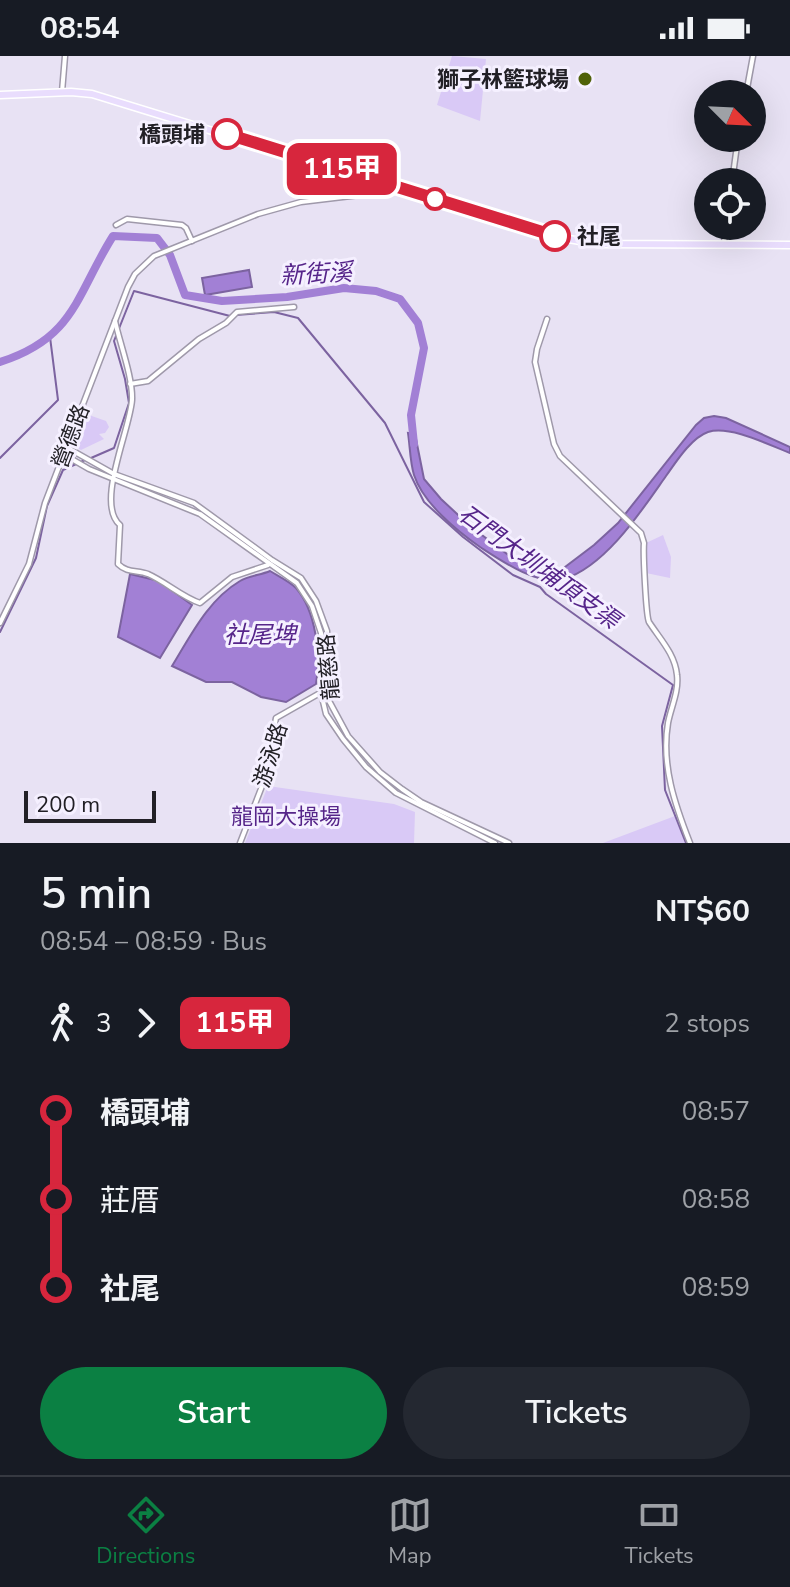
<!DOCTYPE html>
<meta charset="utf-8">
<style>
body{margin:0;font-family:"Nunito Sans","Noto Sans TC",sans-serif;background:#242831;color:#f1f3f6;height:100vh;display:flex;flex-direction:column;font-size:30px;white-space:nowrap}
*{box-sizing:border-box;margin:0}
p{font-size:26px;color:#9ea1a6}
.icon{flex:none;width:44px;height:44px;fill:none;stroke:currentColor;stroke-width:2;stroke-linecap:round;stroke-linejoin:round}
.map{position:relative;height:787px;overflow:hidden}
.drawer{display:flex;flex-direction:column;background:#171b24;flex:1}
.drawer>*{flex:none}
.badge{padding:0 16px;border-radius:12px;font-size:28px;line-height:52px}
.needle{width:52px;rotate:114deg}
.controls{position:absolute;left:694px;top:24px;display:grid;gap:16px}
.controls a{display:grid;place-items:center;width:72px;height:72px;border-radius:50%;background:#171b24;box-shadow:0 8px 32px #0002;font-size:40px}
.scale{position:absolute;left:24px;bottom:20px;width:132px;box-sizing:border-box;padding-left:8px;border:4px solid #222026;border-top:0;font-size:22px;line-height:28px;white-space:nowrap;color:#222026;-webkit-text-stroke:6px #f5f0ff;paint-order:stroke}
.map>.badge{position:absolute;translate:-50% -50%;box-shadow:0 0 0 4px #fff}
.legs{display:flex;align-items:center;gap:12px;height:88px;padding:0 40px;font-size:26px}
.legs p{margin-inline-start:auto}
.summary{display:flex;align-items:center;justify-content:space-between;height:136px;padding:0 40px}
h1{font-size:44px;font-weight:600;line-height:60px}
.action{display:flex;gap:16px;margin-top:auto;padding:16px 40px}
.action a{flex:1;height:92px;border-radius:48px;background:#0b8043;color:#fff;font-size:32px;font-weight:600;line-height:92px;text-align:center}
.action a+a{background:#242831;color:#f1f3f6}
ul{padding:0 40px;list-style:none}
li{display:flex;align-items:center;gap:28px;height:88px;font-size:30px}
li i{display:grid;place-items:center;width:12px;height:100%;margin:0 10px;background:currentColor}
li i::after{content:'';width:20px;height:20px;margin:-10px;border:6px solid;border-radius:50%;background:#171b24}
li p{margin-inline-start:auto}
li:first-child i{background:linear-gradient(#0000 50%,currentColor 0)}
li:last-child i{background:linear-gradient(currentColor 50%,#0000 0)}
.status{display:flex;justify-content:space-between;align-items:center;height:56px;padding:0 40px;background:#171b24;direction:ltr}
.status svg{height:22px;fill:currentColor}
.menu{display:flex;justify-content:space-around;align-items:center;height:112px;border-top:2px solid #363941;background:#171b24;font-size:22px;color:#9ea1a6}
.menu a{display:grid;justify-items:center;gap:4px}
.menu .current{color:#0b8043}
.map>svg:first-child{display:block}
.green{fill:#d9c9f6}
.water{fill:#a280d5;stroke:#7c63a0;stroke-width:2}
.lines{fill:none;stroke-linecap:round;stroke-linejoin:round}
.stream{stroke:#7c63a0;stroke-width:2}
.river{stroke:#a280d5;stroke-width:8}
.minor-casing{stroke:#9f99aa;stroke-width:7}
.major-casing{stroke:#fff;stroke-width:9}
.minor{stroke:#fff;stroke-width:4}
.major{stroke:#e9ddfd;stroke-width:6}
.line-1-casing{stroke:#fff;stroke-width:18}
.line-1{stroke:#d7263d;stroke-width:12}
.poi-dot{fill:#506209;stroke:#f5f0ff;stroke-width:3}
.stop-1-dot{fill:#fff;stroke:#d7263d;stroke-width:4}
.labels{text-anchor:middle;stroke-width:6;stroke-linejoin:round;paint-order:stroke}
.poi-label{font-size:22px;font-weight:bold;fill:#222026;stroke:#f5f0ff;text-anchor:end}
.stop-label{font-size:22px;font-weight:bold;fill:#222026;stroke:#f5f0ff;text-anchor:end}
.street-label{font-size:22px;fill:#222026;stroke:#f5f0ff}
.park-label{font-size:22px;fill:#562589;stroke:#f5f0ff}
.water-label{font-size:24px;font-style:italic;fill:#56258a;stroke:#f5f0ff}
</style>
<div class="status"><b>08:54</b><svg viewBox="0 0 49 12"><path d="M0 12V9h3v3zM5 12V6h3v6zM10 12V3h3v9zM15 12V0h3v12zM26 1h20v11H26zM47 4h2v5h-2z"/></svg></div>
<div class="map">
<svg width="790" height="787" viewBox="0 0 790 787">
<rect width="100%" height="100%" fill="#e8e2f4"/>
<g class="green">
<polygon points="452,0 486,3 480,65 437,49"/>
<polygon points="86,358 106,365 109,371 105,377 99,378 104,383 81,394 75,390 75,385"/>
<polygon points="663,479 671,501 670,522 646,517 646,487"/>
<polygon points="268,730 394,748 415,756 414,787 245,787"/>
<polygon points="675,760 685,787 603,787"/>
</g>
<g class="water">
<polygon points="249,214 252,231 205,239 202,222"/>
<path d="M714,360L726,362L790,391V397C769,389 730,369 708,376C691,382 676,406 666,420C642,454 606,510 564,523C539,531 500,504 480,491C457,475 423,447 414,419C410,406 410,390 408,377L415,378L424,423L441,443L470,470L515,504L542,513L561,514L594,489L618,467L696,369L704,362Z"/>
<path d="M270,515C278,520 289,525 296,532C316,555 321,599 316,628L286,646L261,641L232,626H206L172,610C191,579 208,544 240,525C248,520 261,519 270,515Z"/>
<polygon points="130,518 159,525 192,549 160,602 118,581"/>
</g>
<g class="lines">
<g class="stream">
<polyline points="236,259 274,256 298,262 385,367 424,446 463,481 513,519 540,531 546,538 673,629 662,670 665,734 686,787"/>
<polyline points="0,402 58,344 50,281"/>
<polyline points="91,402 114,392 129,347 125,323 114,285 134,235 230,260"/>
<polyline points="0,576 36,502 47,450 63,414 85,404"/>
</g>
<path class="river" d="M0,306C75,282 76,239 113,180L157,182L170,199L185,239L222,245L287,241L344,232L376,235L400,243L418,267L424,292L411,359L414,388"/>
<defs>
<g id="minor">
<polyline points="62,36 65,0"/>
<polyline points="746,38 753,0"/>
<polyline points="732,126 738,82"/>
<polyline points="116,169 127,163 182,169 186,172 192,185"/>
<polyline points="724,187 726,170"/>
<path d="M547,263L537,293L535,306L554,388L560,400L641,477L644,487C643,497 646,560 649,566C660,583 675,598 677,619C679,636 671,651 668,667C661,709 675,749 690,787"/>
<path d="M115,265C120,288 133,322 132,344C130,374 95,448 120,469L118,508C127,517 137,514 148,518C166,526 182,541 200,547L232,521L268,509"/>
<polyline points="130,328 148,325 199,283 226,267 237,256 294,251"/>
<polyline points="66,391 114,418 194,447 272,504 301,522 316,545 327,575 328,643 348,680 380,716 402,733 421,746 509,787"/>
<polyline points="63,398 89,413 200,458 297,527 312,550 321,577 321,637 326,658 343,683 366,711 396,737 495,787"/>
<polyline points="0,567 29,508 45,447 128,231 135,218 154,200 258,158 301,146 401,134"/>
<polyline points="240,787 264,725 276,662 320,637"/>
</g>
<polyline id="major" points="0,39 71,36 92,38 557,181 598,188 790,189"/>
</defs>
<use href="#minor" class="minor-casing"/>
<use href="#major" class="major-casing"/>
<use href="#minor" class="minor"/>
<use href="#major" class="major"/>
</g>
<g class="lines">
<defs>
<polyline id="line-1" points="227,78 555,180"/>
</defs>
<use href="#line-1" class="line-1-casing"/>
<use href="#line-1" class="line-1"/>
</g>
<circle class="poi-dot" cx="585" cy="23" r="8"/>
<g class="stop-1-dot">
<circle cx="227" cy="78" r="14"/>
<circle cx="435" cy="143" r="10"/>
<circle cx="555" cy="180" r="14"/>
</g>
<g class="labels">
<g class="poi-label">
<text x="569" y="31">獅子林籃球場</text>
</g>
<g class="stop-label">
<text x="205" y="86">橋頭埔</text>
<text x="577" y="188" text-anchor="start">社尾</text>
</g>
<g class="street-label">
<text transform="translate(70 380) rotate(-69)" y="8">營德路</text>
<text transform="translate(328 611) rotate(-95)" y="8">龍慈路</text>
<text transform="translate(270 699) rotate(-73)" y="8">游泳路</text>
</g>
<g class="park-label">
<text x="286" y="768">龍岡大操場</text>
</g>
<g class="water-label">
<text transform="translate(316 218) rotate(-3)" y="8">新街溪</text>
<text transform="translate(539 511) rotate(36)" y="8">石門大圳埔頂支渠</text>
<text x="260" y="587">社尾埤</text>
</g>
</g>
</svg>
<div class="controls">
<a><svg class="needle" viewBox="-14 -14 28 28"><path d="M0-13l5 13h-10z" fill="#e53935"/><path d="M0 13l5-13h-10z" fill="#9ea1a6"/></svg></a>
<a><svg class="icon" aria-label="locate" viewBox="0 0 24 24"><circle cx="12" cy="12" r="6"/><path d="M12 2v4M12 18v4M2 12h4M18 12h4"/></svg></a>
</div>
<div class="scale">200 m</div>
<b class="badge" style="left:342px;top:113px;background:#d7263d;color:#fff">115甲</b>
</div>
<section class="drawer">
<div class="summary"><div><h1>5 min</h1><p>08:54 – 08:59 · Bus</p></div><b>NT$60</b></div>
<div class="legs"><svg class="icon" aria-label="walk" viewBox="0 0 24 24"><circle cx="13" cy="4" r="2"/><path d="M13 8l-2 6 4 7M11 14l-3 7M7 12l3-4h3l4 4"/></svg>3<svg class="icon" aria-label="forward" viewBox="0 0 24 24"><path d="M9 5l7 7-7 7"/></svg><b class="badge" style="background:#d7263d;color:#fff">115甲</b><p>2 stops</p></div>
<ul>
<li><i style="color:#d7263d"></i><b>橋頭埔</b><p>08:57</p></li>
<li><i style="color:#d7263d"></i><span>莊厝</span><p>08:58</p></li>
<li><i style="color:#d7263d"></i><b>社尾</b><p>08:59</p></li>
</ul>
<div class="action"><a>Start</a><a>Tickets</a></div>
</section>
<nav class="menu">
<a class="current"><svg class="icon" aria-label="directions" viewBox="0 0 24 24"><path d="M12 3l9 9-9 9-9-9zM9 14v-3h6M13 9l2 2-2 2"/></svg>Directions</a>
<a><svg class="icon" aria-label="map" viewBox="0 0 24 24"><path d="M3 6l6-2 6 2 6-2v14l-6 2-6-2-6 2zM9 4v14M15 6v14"/></svg>Map</a>
<a><svg class="icon" aria-label="tickets" viewBox="0 0 24 24"><path d="M3 7h18v10H3zM15 7v10"/></svg>Tickets</a>
</nav>
